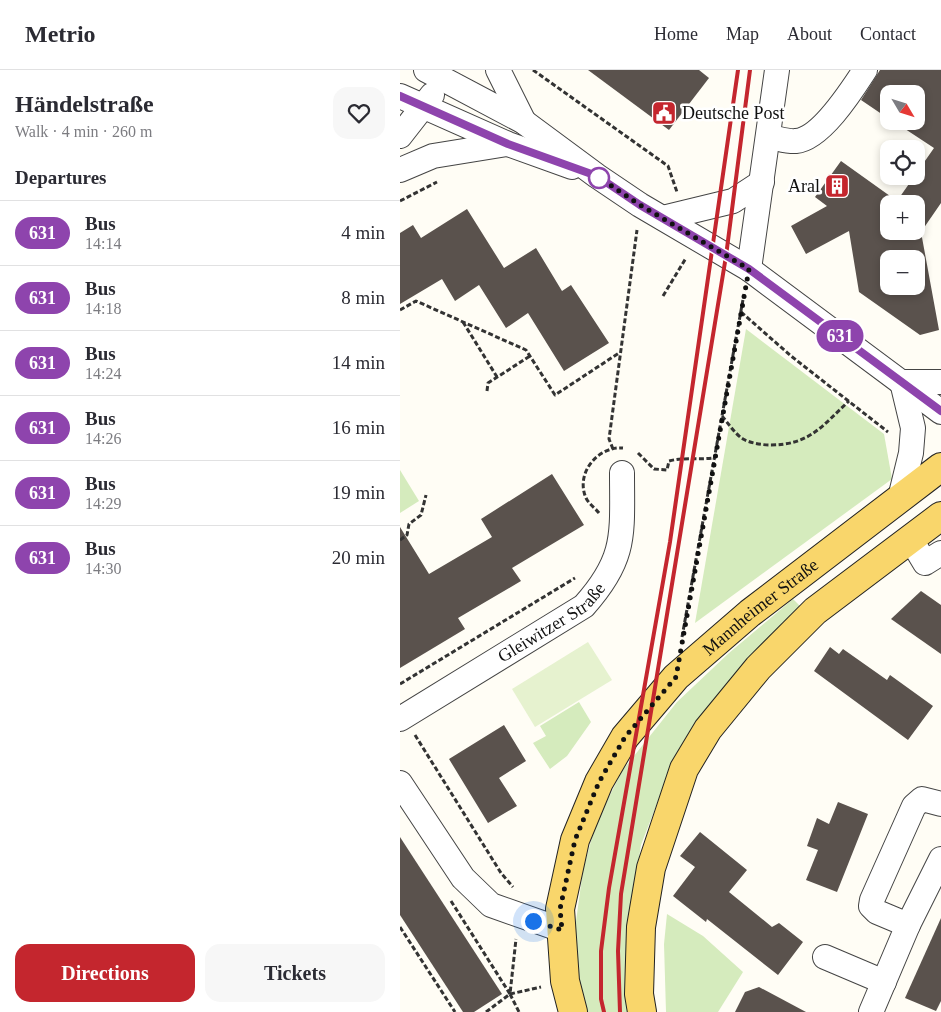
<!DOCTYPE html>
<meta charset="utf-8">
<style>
body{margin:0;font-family:Georgia,serif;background:#f7f7f7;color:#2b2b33;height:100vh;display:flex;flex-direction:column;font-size:19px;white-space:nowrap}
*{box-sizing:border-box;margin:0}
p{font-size:16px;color:#7c7c81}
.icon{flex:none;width:28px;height:28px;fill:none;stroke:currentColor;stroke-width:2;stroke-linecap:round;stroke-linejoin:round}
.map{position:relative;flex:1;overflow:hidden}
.sheet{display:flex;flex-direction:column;background:#fff;width:400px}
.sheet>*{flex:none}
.badge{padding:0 10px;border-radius:16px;font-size:18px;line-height:32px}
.needle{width:32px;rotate:128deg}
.buttons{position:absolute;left:480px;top:15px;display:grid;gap:10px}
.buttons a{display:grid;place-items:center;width:45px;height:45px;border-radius:10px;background:#fff;box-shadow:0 2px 8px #0003;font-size:25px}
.you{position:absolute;width:25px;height:25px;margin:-12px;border:4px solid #fff;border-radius:50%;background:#1a73e8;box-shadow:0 0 0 8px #1a73e833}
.map>.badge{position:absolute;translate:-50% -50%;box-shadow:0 0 0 2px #fff}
h2{padding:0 15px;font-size:19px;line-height:45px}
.round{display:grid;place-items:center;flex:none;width:52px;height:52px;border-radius:15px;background:#f7f7f7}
.overview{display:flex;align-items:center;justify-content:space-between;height:85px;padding:0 15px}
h1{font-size:24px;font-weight:800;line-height:38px}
.cta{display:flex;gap:10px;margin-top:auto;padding:10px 15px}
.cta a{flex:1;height:58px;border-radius:15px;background:#c4262e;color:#fff;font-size:20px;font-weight:800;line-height:58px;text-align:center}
.cta a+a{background:#f7f7f7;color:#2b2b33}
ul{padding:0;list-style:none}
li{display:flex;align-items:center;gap:15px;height:65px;padding:0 15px;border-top:1px solid #e1e1e2}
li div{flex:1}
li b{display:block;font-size:19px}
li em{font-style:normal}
li .badge{min-width:55px;font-weight:700;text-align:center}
header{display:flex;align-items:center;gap:30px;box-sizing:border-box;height:70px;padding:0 25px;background:#fff;border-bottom:1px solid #e1e1e2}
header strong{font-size:24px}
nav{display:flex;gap:28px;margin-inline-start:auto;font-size:18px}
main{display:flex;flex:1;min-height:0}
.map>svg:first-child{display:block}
.green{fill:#d5ebbd}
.pitch{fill:#e6f2cf}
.building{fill:#5a524d;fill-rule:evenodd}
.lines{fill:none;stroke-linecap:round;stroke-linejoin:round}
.minor-casing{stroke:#444;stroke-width:26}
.major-casing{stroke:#222;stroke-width:30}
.path{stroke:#333;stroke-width:3;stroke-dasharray:5 2.5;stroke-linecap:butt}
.minor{stroke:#fff;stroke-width:24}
.major{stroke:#f9d66b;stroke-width:28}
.rail{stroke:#c4262e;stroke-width:4}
.line-casing{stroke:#fff;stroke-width:11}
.line{stroke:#8e44ad;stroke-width:8}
.walk{stroke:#111;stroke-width:5;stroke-dasharray:0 9}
.stop-dot{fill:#fff;stroke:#8e44ad;stroke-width:2.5}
.labels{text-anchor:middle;stroke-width:5;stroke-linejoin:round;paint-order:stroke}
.poi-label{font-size:18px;fill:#111;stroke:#fff;text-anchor:start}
.street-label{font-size:18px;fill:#111;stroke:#fff}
</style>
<header>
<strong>Metrio</strong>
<nav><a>Home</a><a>Map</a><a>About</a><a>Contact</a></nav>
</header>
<main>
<section class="sheet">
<div class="overview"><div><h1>Händelstraße</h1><p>Walk · 4 min · 260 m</p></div><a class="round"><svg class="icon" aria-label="heart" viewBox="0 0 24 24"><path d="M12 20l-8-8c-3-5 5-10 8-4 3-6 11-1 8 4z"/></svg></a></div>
<h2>Departures</h2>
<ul>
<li><span class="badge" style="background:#8e44ad;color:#fff">631</span><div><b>Bus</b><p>14:14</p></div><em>4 min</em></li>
<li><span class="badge" style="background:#8e44ad;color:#fff">631</span><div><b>Bus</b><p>14:18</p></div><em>8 min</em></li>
<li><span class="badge" style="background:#8e44ad;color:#fff">631</span><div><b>Bus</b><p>14:24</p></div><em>14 min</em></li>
<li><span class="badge" style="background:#8e44ad;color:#fff">631</span><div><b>Bus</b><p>14:26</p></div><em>16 min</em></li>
<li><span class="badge" style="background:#8e44ad;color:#fff">631</span><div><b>Bus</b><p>14:29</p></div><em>19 min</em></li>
<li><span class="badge" style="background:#8e44ad;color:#fff">631</span><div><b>Bus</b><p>14:30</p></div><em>20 min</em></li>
</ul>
<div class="cta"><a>Directions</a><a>Tickets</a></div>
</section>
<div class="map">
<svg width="541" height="942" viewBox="0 0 541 942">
<rect width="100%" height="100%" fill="#fffdf5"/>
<g class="green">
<polygon points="346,259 484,364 492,409 295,553"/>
<polygon points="0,400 19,431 0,443"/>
<polygon points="393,529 401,537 347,589 299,649 268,705 241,775 231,839 229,942 183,942 174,866 183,800 196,753 222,701 277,632 329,583"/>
<polygon points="179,632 191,652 167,686 150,699 133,673 146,666 140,656"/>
<polygon points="267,844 303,866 343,902 318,942 266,942 264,874"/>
</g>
<polygon class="pitch" points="188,572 212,610 135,657 112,619"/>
<g class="building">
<polygon points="188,0 299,0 309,8 269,60"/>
<path d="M480,0H541V133L521,162L539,260L520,265L459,222L449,161L406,184L391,156L427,136L415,127L441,91L497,131L534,78L493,51H516V24H489V49L461,30ZM489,134H516V161H489ZM489,189H516V216H489Z"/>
<polygon points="67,139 104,198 136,178 162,221 171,215 209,273 164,301 128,243 106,258 79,215 55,231 42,209 0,234 0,163 13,155 21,168"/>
<polygon points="152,404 184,455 112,498 121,511 58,548 65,559 0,598 0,457 29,504 92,467 81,449"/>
<polygon points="521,521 541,535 541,584 491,549"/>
<polygon points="430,577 439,584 443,579 487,610 490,605 533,636 508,670 414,601"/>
<polygon points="104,655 126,691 99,708 117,736 88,753 49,689"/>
<polygon points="438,732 468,744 437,822 406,810 418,780 407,776 417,748 429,754"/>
<polygon points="300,762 347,800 329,822 372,857 379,853 403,872 378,905 307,849 306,852 273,826 295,797 280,786"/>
<polygon points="0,767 102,924 74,942 63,942 0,845"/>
<polygon points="541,848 541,931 536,941 505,928"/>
<polygon points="359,917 406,942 335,942 345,922"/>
</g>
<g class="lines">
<defs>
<g id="minor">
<polyline points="26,0 124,52 197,106 240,135 349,199 541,342"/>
<polyline points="98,0 124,52"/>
<polyline points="0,26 108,74 172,97"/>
<polyline points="0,66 32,25"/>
<path d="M369,67C377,68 388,72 396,71C421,69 452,20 465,0"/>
<polyline points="0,100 33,86 107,74"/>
<polyline points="263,148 333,131 362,112"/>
<polyline points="349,199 377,0"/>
<polyline points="502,312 541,312"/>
<polyline points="500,428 511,383 513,358 502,312"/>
<polyline points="510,468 525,493 541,483"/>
<path id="s1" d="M0,649L184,536C227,488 222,464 222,403"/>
<polyline points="0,713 63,808 91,835 162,860"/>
<polyline points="508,855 477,842 471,836 472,830 514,736 522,729 541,734"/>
<polyline points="425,887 484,912"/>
<polyline points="471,942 508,855 541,789"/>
</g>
<g id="major">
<path id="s2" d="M173,942L165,911L160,839L175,770L199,712L225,667L276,607L350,543L541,397"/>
<polyline points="242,942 239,924 241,857 251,798 284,699 308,659 358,598 415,541 541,446"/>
</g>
</defs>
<use href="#minor" class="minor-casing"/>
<use href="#major" class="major-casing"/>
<g class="path">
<polyline points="133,0 268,96 277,122"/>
<polyline points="0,131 37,112"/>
<polyline points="263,226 286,188"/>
<polyline points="0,240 16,231 126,280 155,325 219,283"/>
<polyline points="341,242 391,286 488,362"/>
<polyline points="63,252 97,307"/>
<polyline points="87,321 88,313 130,286"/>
<path d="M322,346C328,353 335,364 343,369C350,373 362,375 370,375C410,375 422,356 449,331"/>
<polyline points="213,379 209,369 237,160"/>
<path d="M238,383L254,399L267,400L269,391C284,387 298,390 313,388"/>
<path d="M199,443C195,438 189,434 186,428C175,403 198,376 223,378"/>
<polyline points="0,470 7,465 9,454 21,445 26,425"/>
<polyline points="282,567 344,224"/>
<polyline points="0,614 175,508"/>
<polyline points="15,665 101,803 113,817"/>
<polyline points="51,831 110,924 116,869"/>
<polyline points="0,857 55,942"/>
<polyline points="110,924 119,942"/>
<polyline points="86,942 110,924 141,917"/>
</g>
<use href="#minor" class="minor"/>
<use href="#major" class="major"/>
<g class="rail">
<polyline points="204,942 201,929 201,881 209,818 270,472 338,0"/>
<polyline points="220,942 218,881 221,824 326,186 350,0"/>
</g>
</g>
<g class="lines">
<defs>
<polyline id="line" points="0,26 108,74 197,106 240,135 349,199 541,341"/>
</defs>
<use href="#line" class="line-casing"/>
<use href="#line" class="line"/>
<polyline class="walk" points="133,851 162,860 160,839 175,770 199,712 225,667 276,607 349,199 240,135 197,106 199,108"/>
</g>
<defs>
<symbol id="civic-square" viewBox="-11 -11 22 22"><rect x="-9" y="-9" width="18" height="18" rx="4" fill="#c4262e" stroke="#fff"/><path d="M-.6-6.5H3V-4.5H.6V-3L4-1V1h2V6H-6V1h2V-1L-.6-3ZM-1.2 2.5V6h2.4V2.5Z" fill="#fff"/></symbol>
<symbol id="building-square" viewBox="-11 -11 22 22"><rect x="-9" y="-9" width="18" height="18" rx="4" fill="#c4262e" stroke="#fff"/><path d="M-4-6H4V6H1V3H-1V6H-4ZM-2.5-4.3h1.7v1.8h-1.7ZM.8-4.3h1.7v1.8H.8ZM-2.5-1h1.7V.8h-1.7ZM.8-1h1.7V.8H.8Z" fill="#fff"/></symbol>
</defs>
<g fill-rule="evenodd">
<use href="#civic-square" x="250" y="29" width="28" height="28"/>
<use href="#building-square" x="423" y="102" width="28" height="28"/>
</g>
<circle class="stop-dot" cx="199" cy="108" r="10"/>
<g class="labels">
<g class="poi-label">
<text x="282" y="49">Deutsche Post</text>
<text x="420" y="122" text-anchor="end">Aral</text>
</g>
<g class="street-label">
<text dy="6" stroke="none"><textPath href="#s2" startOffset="478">Mannheimer Straße</textPath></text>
<text dy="6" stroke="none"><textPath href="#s1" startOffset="180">Gleiwitzer Straße</textPath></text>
</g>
</g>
</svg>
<div class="buttons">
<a><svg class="needle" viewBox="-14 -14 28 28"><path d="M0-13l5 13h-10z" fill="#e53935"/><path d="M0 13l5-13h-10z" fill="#7c7c81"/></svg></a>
<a><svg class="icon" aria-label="locate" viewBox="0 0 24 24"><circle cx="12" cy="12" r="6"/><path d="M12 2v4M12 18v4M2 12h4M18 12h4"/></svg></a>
<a>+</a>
<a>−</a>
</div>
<div class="you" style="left:133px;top:851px"></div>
<b class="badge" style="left:440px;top:266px;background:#8e44ad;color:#fff">631</b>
</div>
</main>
